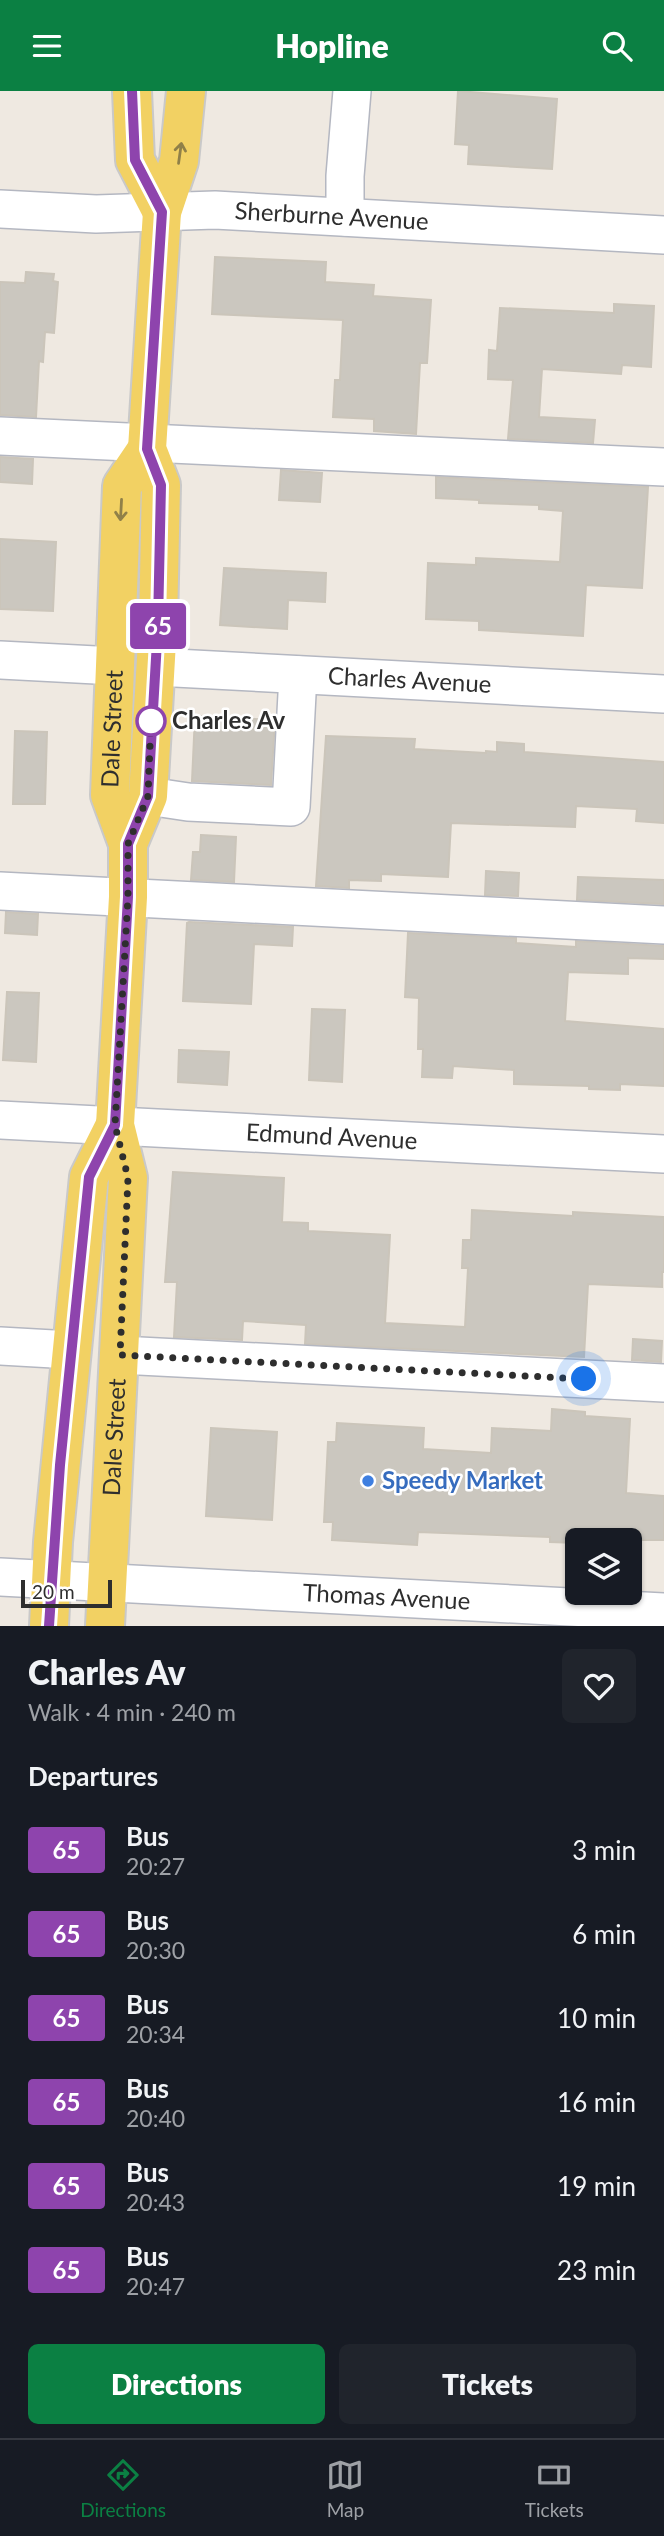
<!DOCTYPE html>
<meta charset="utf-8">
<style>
body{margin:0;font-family:Lato,sans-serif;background:#20242c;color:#f1f3f6;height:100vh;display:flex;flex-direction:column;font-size:26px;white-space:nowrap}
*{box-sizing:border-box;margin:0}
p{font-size:23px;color:#9ea1a6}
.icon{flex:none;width:38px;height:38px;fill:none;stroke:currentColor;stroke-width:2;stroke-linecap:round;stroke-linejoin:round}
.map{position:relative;height:1535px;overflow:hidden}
.details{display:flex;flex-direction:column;background:#171b24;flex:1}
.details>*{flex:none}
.badge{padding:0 14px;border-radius:5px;font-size:24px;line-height:46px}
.fabs{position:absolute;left:565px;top:1437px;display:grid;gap:14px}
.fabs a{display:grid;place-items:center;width:77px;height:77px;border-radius:10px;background:#171b24;box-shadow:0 2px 5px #0004;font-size:35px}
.scale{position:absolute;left:21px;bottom:18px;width:91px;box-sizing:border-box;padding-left:7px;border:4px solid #2e2e2e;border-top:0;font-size:19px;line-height:24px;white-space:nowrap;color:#2e2e2e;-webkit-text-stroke:5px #fff;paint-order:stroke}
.you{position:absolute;width:35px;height:35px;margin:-18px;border:5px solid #fff;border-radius:50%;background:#1a73e8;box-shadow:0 0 0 10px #1a73e833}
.map>.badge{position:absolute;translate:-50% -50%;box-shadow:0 0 0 4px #fff}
h2{padding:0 28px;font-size:26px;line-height:63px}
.round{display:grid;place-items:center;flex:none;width:74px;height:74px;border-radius:10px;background:#20242c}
.summary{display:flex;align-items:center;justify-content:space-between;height:119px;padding:0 28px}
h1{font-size:33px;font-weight:800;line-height:52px}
.primary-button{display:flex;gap:14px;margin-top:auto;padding:14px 28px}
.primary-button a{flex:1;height:80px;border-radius:10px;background:#0b8043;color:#fff;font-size:28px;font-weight:800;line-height:80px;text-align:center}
.primary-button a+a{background:#20242c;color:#f1f3f6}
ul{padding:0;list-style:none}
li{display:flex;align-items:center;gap:21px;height:84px;padding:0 28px}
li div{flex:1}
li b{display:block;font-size:26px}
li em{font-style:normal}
li .badge{min-width:77px;font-weight:700;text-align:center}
header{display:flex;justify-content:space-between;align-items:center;height:91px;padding:0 28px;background:#0b8043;color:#fff;font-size:32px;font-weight:800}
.dock{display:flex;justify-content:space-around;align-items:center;height:98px;border-top:2px solid #363941;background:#171b24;font-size:19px;color:#9ea1a6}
.dock a{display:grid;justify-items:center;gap:4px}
.dock .selected{color:#0b8043}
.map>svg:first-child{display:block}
.building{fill:#cbc7bf;stroke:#cbc5ba;stroke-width:2}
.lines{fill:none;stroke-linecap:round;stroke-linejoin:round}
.minor-casing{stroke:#b4b7c1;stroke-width:40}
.major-casing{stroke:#c9c9c9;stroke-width:42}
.minor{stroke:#fff;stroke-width:37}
.major{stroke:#f2d163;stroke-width:38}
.oneway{stroke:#908048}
.line-casing{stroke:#fff;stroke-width:16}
.line{stroke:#8e44ad;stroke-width:10}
.walk{stroke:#2e2e2e;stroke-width:7;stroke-dasharray:0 12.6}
.stop-dot{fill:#fff;stroke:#8e44ad;stroke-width:3.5}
.shop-dot{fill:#3f7fe0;stroke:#fff;stroke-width:2.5}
.labels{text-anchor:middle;stroke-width:5;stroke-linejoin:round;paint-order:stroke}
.street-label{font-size:24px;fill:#2e2e2e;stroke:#fff}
.stop-label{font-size:24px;font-weight:bold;fill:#2e2e2e;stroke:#fff;text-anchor:start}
.shop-label{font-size:24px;font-weight:bold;fill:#366cbe;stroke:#fff;text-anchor:start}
</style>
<header><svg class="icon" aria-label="menu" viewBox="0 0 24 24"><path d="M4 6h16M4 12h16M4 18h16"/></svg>Hopline<svg class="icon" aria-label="search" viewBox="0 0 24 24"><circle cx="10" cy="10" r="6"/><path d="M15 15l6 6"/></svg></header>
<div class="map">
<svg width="664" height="1535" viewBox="0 0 664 1535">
<rect width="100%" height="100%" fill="#efe9e1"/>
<g class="building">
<polygon points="458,0 557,8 552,78 468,73 469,54 455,53"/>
<polygon points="215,166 326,171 325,191 374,194 373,205 431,209 427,272 420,272 416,343 374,340 374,328 333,326 335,289 340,289 343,229 212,223"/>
<polygon points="26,181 54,183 53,190 58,191 54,242 45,241 43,271 39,270 36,326 0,324 0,191 25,192"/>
<polygon points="614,213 654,215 651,276 622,274 621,283 542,278 539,326 595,329 593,352 508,348 513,289 488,288 489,259 497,260 500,217 614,222"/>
<polygon points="0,366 33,368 32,393 0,391"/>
<polygon points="281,379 322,382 320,411 279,409"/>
<polygon points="436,386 648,396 642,497 586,494 583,545 479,539 479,530 426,528 428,472 476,474 476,467 560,471 563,420 539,418 539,414 479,412 479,409 436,407"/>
<polygon points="0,448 56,451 53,520 0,518"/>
<polygon points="224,477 326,482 325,511 288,509 287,538 220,534"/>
<polygon points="195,625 275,629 271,694 192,690"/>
<polygon points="15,640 47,641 45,713 13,713"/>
<polygon points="326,645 415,648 414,658 486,662 486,660 497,661 497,651 524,653 524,661 664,671 664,732 636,730 637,718 576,715 575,736 451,732 448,786 381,783 381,790 349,789 349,797 316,795"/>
<polygon points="201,744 236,746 234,791 191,789 193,761 200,761"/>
<polygon points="486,780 519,782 518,805 485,804"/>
<polygon points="578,786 664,789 664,813 577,809"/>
<polygon points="6,821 38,823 37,844 5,842"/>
<polygon points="189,831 293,836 292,855 254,853 251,913 183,910 187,832"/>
<polygon points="408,842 516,847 516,852 576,856 576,850 664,855 664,868 628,867 628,883 568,881 565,930 664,938 664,995 620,993 620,999 589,998 589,995 514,993 514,979 453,975 452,987 422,986 423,958 418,958 419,907 405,906"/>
<polygon points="7,901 39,902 36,971 3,969"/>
<polygon points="312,918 345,919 342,991 309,989"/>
<polygon points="179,959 229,961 227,994 178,991"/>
<polygon points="173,1081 284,1087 282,1131 308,1132 308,1140 390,1144 385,1232 465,1236 468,1177 462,1177 463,1149 471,1149 472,1119 573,1125 573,1121 664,1126 664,1181 662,1181 662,1196 588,1193 584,1266 305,1253 306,1234 243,1230 242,1249 174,1246 177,1191 165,1191"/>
<polygon points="633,1248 662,1250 661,1271 632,1269"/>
<polygon points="552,1318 585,1321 585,1325 630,1328 626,1402 664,1405 664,1449 578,1449 578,1452 550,1451 550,1446 418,1441 417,1454 332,1449 333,1431 324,1431 328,1351 336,1351 337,1332 424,1337 423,1358 491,1362 492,1337 551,1340"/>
<polygon points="211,1337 277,1341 272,1429 206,1425"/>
</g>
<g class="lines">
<defs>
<g id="minor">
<path id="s1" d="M0,118L96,123L215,119L664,144"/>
<polyline points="345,126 345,85 352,0"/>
<polyline points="0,345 664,376"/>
<polyline points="0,569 115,575"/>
<path id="s2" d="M156,576L664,603"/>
<polyline points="148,705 188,711 291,716 298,584"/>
<polyline points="0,800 664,834"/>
<path id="s3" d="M0,1029L664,1063"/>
<polyline points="0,1255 71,1259"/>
<polyline points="120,1264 664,1292"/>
<path id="s4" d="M0,1486L664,1521"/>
</g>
<g id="major">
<polyline points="132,0 135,69 162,121"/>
<polyline points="128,753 148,705 158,533 161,394 147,358 162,121 179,70 186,0"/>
<polyline points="49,1535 53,1451 89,1086 115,1034"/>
<path id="s5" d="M105,1535L128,1087L115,1034L128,806V753L110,704L122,395L147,358"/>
</g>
</defs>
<use href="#minor" class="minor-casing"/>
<use href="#major" class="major-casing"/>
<use href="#minor" class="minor"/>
<use href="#major" class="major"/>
</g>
<defs><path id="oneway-shaft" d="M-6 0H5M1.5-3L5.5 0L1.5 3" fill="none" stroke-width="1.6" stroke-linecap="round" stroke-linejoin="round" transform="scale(1.75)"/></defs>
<g class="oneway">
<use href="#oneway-shaft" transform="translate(180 62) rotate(-82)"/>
<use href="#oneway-shaft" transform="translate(121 419) rotate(93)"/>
</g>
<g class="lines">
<defs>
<polyline id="line" points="49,1535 60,1374 89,1086 115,1034 128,806 128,753 148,705 158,533 161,394 147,358 162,121 135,69 132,0"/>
</defs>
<use href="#line" class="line-casing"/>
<use href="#line" class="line"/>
<polyline class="walk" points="151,630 148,705 128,753 128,806 115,1034 128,1087 120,1264 584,1288"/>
</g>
<circle class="stop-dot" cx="151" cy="630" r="14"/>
<circle class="shop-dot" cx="368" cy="1390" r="7"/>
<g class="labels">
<g class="street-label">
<text dy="8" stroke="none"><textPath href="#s1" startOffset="332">Sherburne Avenue</textPath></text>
<text dy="8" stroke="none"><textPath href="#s2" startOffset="254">Charles Avenue</textPath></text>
<text dy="8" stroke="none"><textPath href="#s5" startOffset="903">Dale Street</textPath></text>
<text dy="8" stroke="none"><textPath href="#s3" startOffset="332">Edmund Avenue</textPath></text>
<text dy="8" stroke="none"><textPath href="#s5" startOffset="189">Dale Street</textPath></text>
<text dy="8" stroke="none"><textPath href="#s4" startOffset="387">Thomas Avenue</textPath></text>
</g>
<g class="stop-label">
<text x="172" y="638">Charles Av</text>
</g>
<g class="shop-label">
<text x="382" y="1398">Speedy Market</text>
</g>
</g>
</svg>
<div class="fabs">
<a><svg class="icon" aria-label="layers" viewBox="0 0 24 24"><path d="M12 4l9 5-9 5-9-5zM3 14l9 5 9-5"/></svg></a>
</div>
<div class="scale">20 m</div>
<div class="you" style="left:584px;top:1288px"></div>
<b class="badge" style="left:158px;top:535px;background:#8e44ad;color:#fff">65</b>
</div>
<section class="details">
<div class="summary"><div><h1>Charles Av</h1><p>Walk · 4 min · 240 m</p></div><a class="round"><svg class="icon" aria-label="heart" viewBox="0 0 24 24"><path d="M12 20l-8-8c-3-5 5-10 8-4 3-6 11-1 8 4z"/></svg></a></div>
<h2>Departures</h2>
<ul>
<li><span class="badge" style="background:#8e44ad;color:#fff">65</span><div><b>Bus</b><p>20:27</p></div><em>3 min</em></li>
<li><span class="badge" style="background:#8e44ad;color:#fff">65</span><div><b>Bus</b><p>20:30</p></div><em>6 min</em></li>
<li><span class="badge" style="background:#8e44ad;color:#fff">65</span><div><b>Bus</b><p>20:34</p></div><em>10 min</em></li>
<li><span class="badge" style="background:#8e44ad;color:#fff">65</span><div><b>Bus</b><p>20:40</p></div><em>16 min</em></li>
<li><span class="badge" style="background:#8e44ad;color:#fff">65</span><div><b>Bus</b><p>20:43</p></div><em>19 min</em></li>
<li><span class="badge" style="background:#8e44ad;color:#fff">65</span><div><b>Bus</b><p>20:47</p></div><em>23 min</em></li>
</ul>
<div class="primary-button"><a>Directions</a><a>Tickets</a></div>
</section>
<nav class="dock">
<a class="selected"><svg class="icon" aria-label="directions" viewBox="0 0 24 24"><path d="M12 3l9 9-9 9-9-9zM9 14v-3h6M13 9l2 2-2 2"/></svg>Directions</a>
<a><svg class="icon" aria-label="map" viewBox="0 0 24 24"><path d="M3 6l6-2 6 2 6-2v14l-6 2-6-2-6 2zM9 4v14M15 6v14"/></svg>Map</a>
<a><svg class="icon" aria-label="tickets" viewBox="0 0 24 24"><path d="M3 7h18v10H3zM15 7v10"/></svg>Tickets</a>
</nav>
